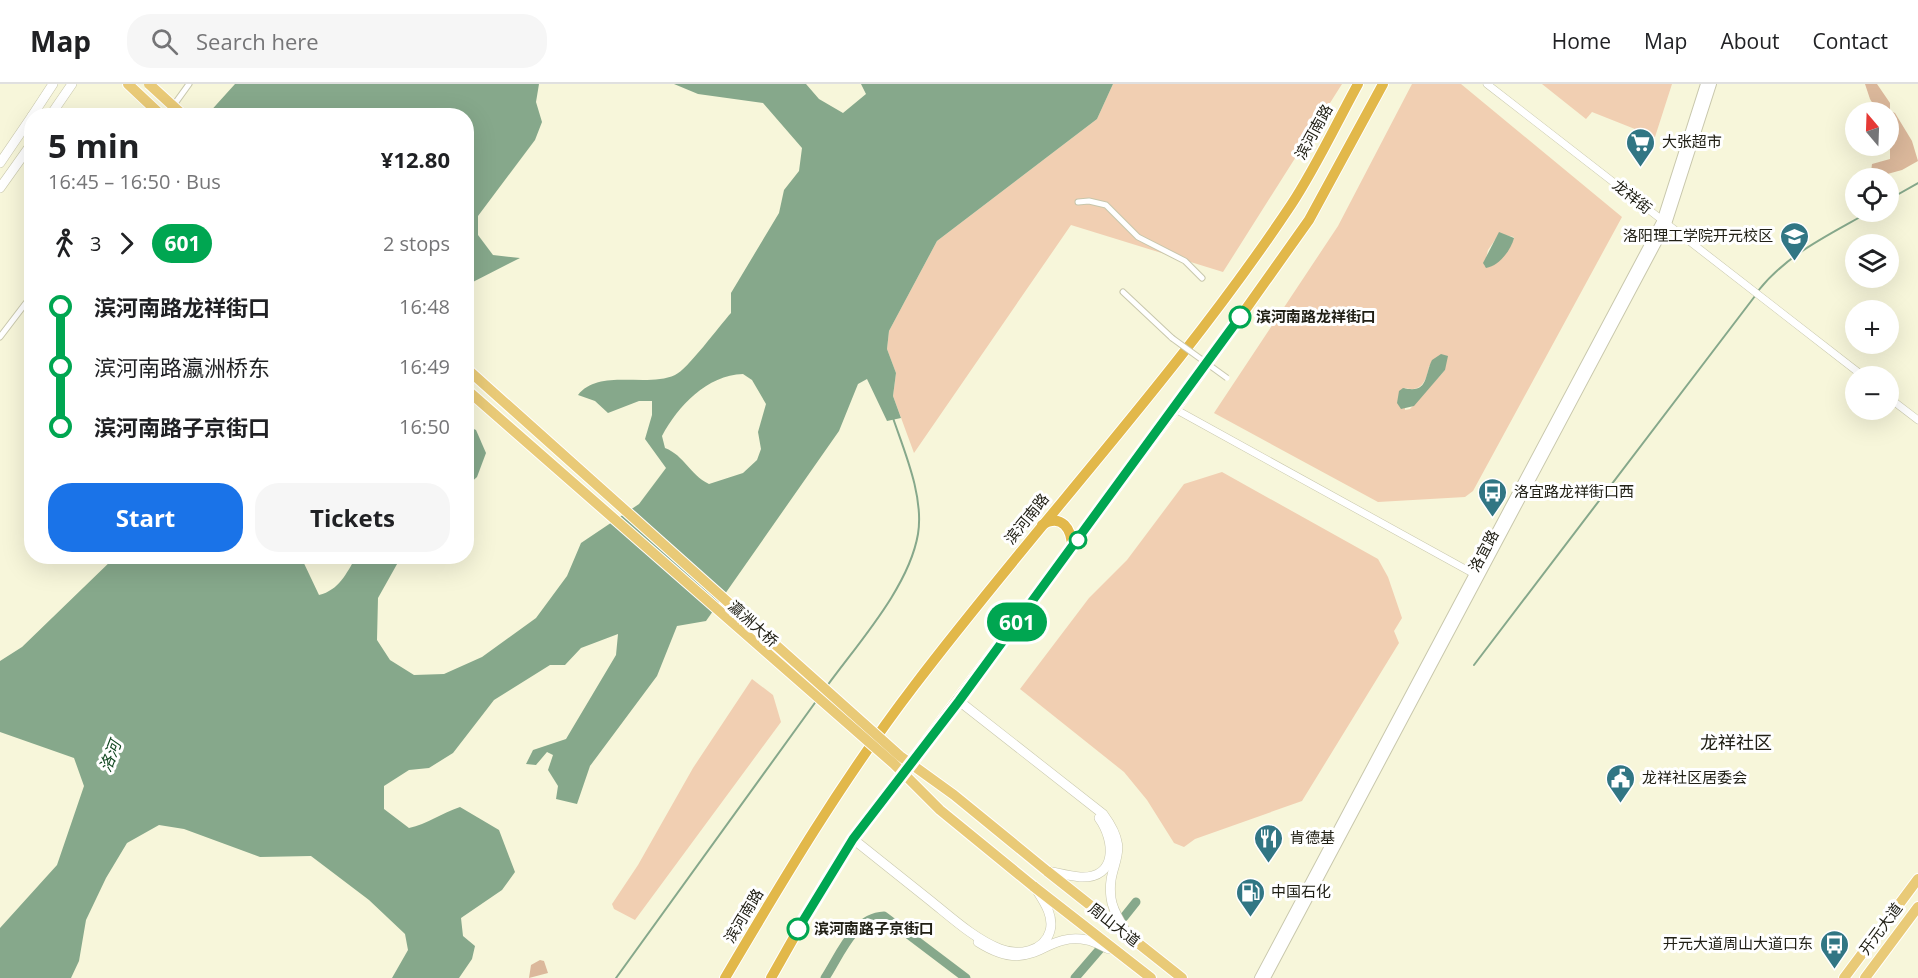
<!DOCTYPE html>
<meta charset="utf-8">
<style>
body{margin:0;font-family:"Open Sans","Noto Sans SC",sans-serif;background:#f6f6f6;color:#202124;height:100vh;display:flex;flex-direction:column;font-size:22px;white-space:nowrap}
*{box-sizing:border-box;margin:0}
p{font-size:20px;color:#757577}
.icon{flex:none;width:33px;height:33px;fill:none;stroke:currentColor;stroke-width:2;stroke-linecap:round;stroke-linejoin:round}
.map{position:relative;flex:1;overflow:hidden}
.panel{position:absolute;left:24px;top:24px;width:450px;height:456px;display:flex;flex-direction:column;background:#fff;border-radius:24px;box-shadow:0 6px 24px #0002}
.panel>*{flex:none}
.badge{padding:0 12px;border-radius:20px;font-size:21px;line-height:39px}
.needle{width:39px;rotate:341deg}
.controls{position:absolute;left:1845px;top:18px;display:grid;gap:12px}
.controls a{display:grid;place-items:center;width:54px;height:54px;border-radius:50%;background:#fff;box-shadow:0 6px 24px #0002;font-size:30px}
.map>.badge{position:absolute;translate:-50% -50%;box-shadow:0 0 0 3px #fff}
.legs{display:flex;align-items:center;gap:9px;height:66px;padding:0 24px;font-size:20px}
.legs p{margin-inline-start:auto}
.summary{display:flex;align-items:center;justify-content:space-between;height:102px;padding:0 24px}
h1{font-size:33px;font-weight:700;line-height:45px}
.cta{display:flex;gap:12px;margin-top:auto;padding:12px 24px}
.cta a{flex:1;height:69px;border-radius:24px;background:#1a73e8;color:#fff;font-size:24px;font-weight:700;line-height:69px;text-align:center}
.cta a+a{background:#f6f6f6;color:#202124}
ul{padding:0 24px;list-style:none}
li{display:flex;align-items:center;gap:21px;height:60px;font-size:22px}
li i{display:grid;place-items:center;width:9px;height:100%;margin:0 8px;background:currentColor}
li i::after{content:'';width:15px;height:15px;margin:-8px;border:4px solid;border-radius:50%;background:#fff}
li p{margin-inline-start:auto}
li:first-child i{background:linear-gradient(#0000 50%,currentColor 0)}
li:last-child i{background:linear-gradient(currentColor 50%,#0000 0)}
header{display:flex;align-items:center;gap:36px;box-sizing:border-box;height:84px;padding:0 30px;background:#fff;border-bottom:2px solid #e0e0e0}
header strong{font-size:28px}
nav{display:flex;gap:33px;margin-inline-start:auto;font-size:21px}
.search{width:420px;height:54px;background:#f6f6f6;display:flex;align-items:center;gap:15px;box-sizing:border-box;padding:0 21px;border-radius:24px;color:#757577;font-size:22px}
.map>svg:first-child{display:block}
.green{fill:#f1cfb2;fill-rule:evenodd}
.forest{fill:#dbb89b}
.water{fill:#86a88b;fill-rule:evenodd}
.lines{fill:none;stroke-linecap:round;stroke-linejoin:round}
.stream{stroke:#86a88b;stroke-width:2}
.canal{stroke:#86a88b;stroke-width:9}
.pedestrian-casing{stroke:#c8c7ac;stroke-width:7}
.minor-casing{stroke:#c8c7ac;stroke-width:8}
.tertiary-casing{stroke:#c8c7ac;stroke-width:10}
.secondary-casing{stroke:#c8c7ac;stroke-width:10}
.primary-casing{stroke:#fff;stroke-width:12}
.trunk-casing{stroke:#fff;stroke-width:12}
.pedestrian{stroke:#fff;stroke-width:5}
.minor{stroke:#fff;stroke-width:7}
.tertiary{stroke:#fff;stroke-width:8}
.secondary{stroke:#fff;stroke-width:9}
.primary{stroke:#e9ca77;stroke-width:10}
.trunk{stroke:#e2b84a;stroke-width:10}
.pedestrian-bridge-casing{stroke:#c8c7ac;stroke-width:7;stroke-linecap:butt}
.primary-bridge-casing{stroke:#fff;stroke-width:12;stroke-linecap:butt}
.pedestrian-bridge{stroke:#fff;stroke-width:5}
.primary-bridge{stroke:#e9ca77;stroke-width:10}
.line-1-casing{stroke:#fff;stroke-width:14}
.line-1{stroke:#00a651;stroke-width:9}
.stop-1-dot{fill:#fff;stroke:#00a651;stroke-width:3}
.labels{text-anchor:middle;stroke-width:6;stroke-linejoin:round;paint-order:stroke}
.street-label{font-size:15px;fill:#212016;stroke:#fff}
.poi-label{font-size:15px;fill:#212016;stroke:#fff;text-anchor:start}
.stop-label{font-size:15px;font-weight:bold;fill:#212016;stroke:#fff;text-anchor:start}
.water-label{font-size:16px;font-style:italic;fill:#10461f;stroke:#fff}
.quarter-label{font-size:18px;fill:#212016;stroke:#fff}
</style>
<header>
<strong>Map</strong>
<div class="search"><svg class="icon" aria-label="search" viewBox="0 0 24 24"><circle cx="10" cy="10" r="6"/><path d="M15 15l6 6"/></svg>Search here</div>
<nav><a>Home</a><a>Map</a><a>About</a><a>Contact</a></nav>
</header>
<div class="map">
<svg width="1918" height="894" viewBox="0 0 1918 894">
<rect width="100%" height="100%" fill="#f7f6da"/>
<g class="green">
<polygon points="1113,0 1342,0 1223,188 1071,141 914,369 893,312 896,289 887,265 889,247 937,157 1097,35"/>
<path d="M1412,0H1461L1622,133L1473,407L1465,413L1378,418L1214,329L1338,142ZM1499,150L1514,153L1509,164L1484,182L1488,166ZM1429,282L1445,286L1410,325L1405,326V304C1421,309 1427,296 1429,282Z"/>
<polygon points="1542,0 1672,0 1655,53 1592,28 1586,35"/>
<polygon points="1222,388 1378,475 1388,493 1402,534 1394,547 1399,559 1302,717 1195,755 1184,763 1174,759 1147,716 1124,688 1020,605 1089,514 1127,476 1184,400"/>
<polygon points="752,595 773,611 781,638 635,836 614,825 612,820 638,781 693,684"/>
</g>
<g class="forest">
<polygon points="1865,0 1877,0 1890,19 1890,27 1895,29 1912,57 1918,77 1902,86 1880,92 1876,93 1871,88 1872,80 1890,75 1890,61 1894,57 1889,45 1888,28 1878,28 1870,15"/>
<polygon points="540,876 544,877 548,889 529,894 531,881"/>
</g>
<g class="water">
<polygon points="235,0 539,0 536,18 542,38 535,56 478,132 478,151 493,171 520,174 467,201 466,32 207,31"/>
<path d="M674,0H806L819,15L843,29L866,10L861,0H1113L1097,35L937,157L889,247L887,265L896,289L893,312L901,334L887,337L867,295L858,300L839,347L706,537L677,542L657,592L590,682L577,720L556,715L558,702L548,686L553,671L547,668L536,681L526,680L533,666L566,655L616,571L618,550L581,564L565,581H550L494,616L453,669L429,684L409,686L384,702V725L409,744C427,740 442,729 460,723L499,746L515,788L502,806L461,834L463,852L475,862L472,875L459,894H392L408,866L405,850L369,816L311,772L260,773L184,745L159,741L127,759L106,794L86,836L79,877L71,894H0V844L57,781L84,702L74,674L0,648V577L22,563L115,473H301L319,511C339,506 346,490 356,473H401L378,514L377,556L390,576L414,591L444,590L482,573L536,534L567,492L581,459L639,420L666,384L645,355L652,331V317H639L608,329L595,317L578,311C599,284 647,304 675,291C687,286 720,241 731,229V209L779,129L784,106L799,87L802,64L763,19L698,10ZM743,290L752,296L766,320L758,348L761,365L757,376L743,389L709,400C689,390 685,372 665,364L662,352C678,322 707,291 743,290Z"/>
<path d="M1499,148L1514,154C1511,166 1499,182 1486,184L1483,179Z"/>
<path d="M1441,270L1448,272L1445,286L1414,322L1401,325L1397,319L1399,307L1403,304C1429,310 1424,292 1432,276Z"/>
<polygon points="467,342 476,346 486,369 477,393 467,402"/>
</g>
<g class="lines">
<g class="stream">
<polyline points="1888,116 1918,99"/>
<path d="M1758,207C1787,170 1829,151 1869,128"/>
<polyline points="1474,581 1755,212"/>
<path d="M827,602C859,558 909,503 918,450C924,413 905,369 893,334"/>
<polyline points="616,894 817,616"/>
</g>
<g class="canal">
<polyline points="1124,833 1136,818"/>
<path d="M825,894C840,871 854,833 884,832L966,894"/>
<polyline points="1075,894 1100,865"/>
</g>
<defs>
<g id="pedestrian">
<polyline points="166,32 189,0"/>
<polyline points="1078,118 1089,117 1106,121 1138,153 1185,177 1202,194"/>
<polyline points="1123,208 1172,254"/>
<polyline points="0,253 32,211"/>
</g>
<g id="minor">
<polyline points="1487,0 1863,292"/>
<polyline points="1888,313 1918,336"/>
<polyline points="1175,325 1476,491"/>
</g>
<g id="tertiary">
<polyline points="1259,894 1661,138 1705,0"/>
<polyline points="1266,894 1667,140 1712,0"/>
</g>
<g id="secondary">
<polyline points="32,32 53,0"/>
<polyline points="50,32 72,0"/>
<polyline points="0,79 32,32"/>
<polyline points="0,104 32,59"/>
<path d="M959,617L1103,730C1134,772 1106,776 1111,814C1112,826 1121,838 1126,848"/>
<path d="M853,755C879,776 906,797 932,818C953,835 975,855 1000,865C1018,872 1044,868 1050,847C1054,833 1045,819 1038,808"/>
<path d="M1047,787C1058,789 1069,792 1080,793C1118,795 1115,756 1099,734"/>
<path d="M978,858C1035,894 1041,847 1087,856C1094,857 1102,862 1109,865"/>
</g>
<g id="primary">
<polyline points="128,0 162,32"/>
<polyline points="1047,787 1182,894"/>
<polyline points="1033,802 1151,894"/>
<polyline points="1844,894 1918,795"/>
<polyline points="1865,894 1918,823"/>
</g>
<g id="trunk">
<path d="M1042,441C1062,429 1072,445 1072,464"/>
<path d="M725,894C784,794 843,695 914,602C1037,440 1178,291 1291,121C1316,83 1336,40 1358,0"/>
<polyline points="771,894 827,795 853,755 1175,325 1309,136 1383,0"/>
</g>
</defs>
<use href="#pedestrian" class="pedestrian-casing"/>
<use href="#minor" class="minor-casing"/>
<use href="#tertiary" class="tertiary-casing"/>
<use href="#secondary" class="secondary-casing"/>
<use href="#primary" class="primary-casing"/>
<use href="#trunk" class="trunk-casing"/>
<use href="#pedestrian" class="pedestrian"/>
<use href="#minor" class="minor"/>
<use href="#tertiary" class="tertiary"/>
<use href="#secondary" class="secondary"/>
<use href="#primary" class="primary"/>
<use href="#trunk" class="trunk"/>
<defs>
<polyline id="pedestrian-bridge" points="1172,254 1227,294"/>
<g id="primary-bridge">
<polyline points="149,0 184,32"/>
<polyline points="466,284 900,672 954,711 1047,787"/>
<polyline points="466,305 894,680 940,726 1033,802"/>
</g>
</defs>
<use href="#pedestrian-bridge" class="pedestrian-bridge-casing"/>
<use href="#primary-bridge" class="primary-bridge-casing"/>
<use href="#pedestrian-bridge" class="pedestrian-bridge"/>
<use href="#primary-bridge" class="primary-bridge"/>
</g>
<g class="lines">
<defs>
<polyline id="line-1" points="798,845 853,755 959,617 1240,233"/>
</defs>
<use href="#line-1" class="line-1-casing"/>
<use href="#line-1" class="line-1"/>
</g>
<defs>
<symbol id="supermarket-pin" viewBox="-11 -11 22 30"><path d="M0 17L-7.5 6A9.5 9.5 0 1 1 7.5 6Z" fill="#317684" stroke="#fff"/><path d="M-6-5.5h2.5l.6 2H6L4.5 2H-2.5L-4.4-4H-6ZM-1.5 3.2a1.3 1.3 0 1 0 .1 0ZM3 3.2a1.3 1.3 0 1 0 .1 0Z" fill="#fff"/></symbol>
<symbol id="university-pin" viewBox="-11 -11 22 30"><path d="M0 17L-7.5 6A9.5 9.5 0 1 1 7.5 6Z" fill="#317684" stroke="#fff"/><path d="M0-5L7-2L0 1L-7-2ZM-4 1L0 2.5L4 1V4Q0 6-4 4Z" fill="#fff"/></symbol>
<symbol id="bus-pin" viewBox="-11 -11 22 30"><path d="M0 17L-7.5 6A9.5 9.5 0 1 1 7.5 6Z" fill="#317684" stroke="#fff"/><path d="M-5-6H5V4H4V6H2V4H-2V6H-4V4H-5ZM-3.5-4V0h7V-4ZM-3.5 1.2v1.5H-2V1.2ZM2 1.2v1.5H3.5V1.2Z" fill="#fff"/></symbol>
<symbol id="civic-pin" viewBox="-11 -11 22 30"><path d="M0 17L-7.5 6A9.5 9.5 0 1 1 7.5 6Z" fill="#317684" stroke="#fff"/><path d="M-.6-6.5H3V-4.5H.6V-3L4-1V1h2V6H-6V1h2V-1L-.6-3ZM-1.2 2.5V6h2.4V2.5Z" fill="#fff"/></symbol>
<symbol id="restaurant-pin" viewBox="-11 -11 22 30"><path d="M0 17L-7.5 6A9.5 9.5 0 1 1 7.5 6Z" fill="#317684" stroke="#fff"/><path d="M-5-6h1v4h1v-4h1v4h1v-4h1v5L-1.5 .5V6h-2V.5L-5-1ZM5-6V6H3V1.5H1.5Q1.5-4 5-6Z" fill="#fff"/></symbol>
<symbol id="fuel-pin" viewBox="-11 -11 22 30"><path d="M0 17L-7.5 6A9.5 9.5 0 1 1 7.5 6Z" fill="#317684" stroke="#fff"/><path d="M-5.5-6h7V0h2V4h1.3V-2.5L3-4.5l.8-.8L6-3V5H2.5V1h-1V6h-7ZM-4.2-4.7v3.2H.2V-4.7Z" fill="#fff"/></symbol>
</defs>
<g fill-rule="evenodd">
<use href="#supermarket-pin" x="1624" y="42" width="33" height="45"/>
<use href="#university-pin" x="1778" y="136" width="33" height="45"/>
<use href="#bus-pin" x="1476" y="392" width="33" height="45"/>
<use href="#civic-pin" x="1604" y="678" width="33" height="45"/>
<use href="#restaurant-pin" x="1252" y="738" width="33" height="45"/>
<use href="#fuel-pin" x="1234" y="792" width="33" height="45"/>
<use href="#bus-pin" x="1818" y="844" width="33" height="45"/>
</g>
<g class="stop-1-dot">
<circle cx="1240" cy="233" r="10"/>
<circle cx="1078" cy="456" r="8"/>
<circle cx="798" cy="845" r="10"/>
</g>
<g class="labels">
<g class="street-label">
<text transform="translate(1314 48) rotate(-61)" y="5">滨河南路</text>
<text transform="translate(1632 113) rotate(38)" y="5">龙祥街</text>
<text transform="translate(1027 435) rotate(-51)" y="5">滨河南路</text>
<text transform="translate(1484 467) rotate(-62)" y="5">洛宜路</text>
<text transform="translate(753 540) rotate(42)" y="5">瀛洲大桥</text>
<text transform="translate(744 832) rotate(-59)" y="5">滨河南路</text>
<text transform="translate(1114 841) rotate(38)" y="5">周山大道</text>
<text transform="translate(1881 845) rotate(-53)" y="5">开元大道</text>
</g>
<g class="poi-label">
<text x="1662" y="63">大张超市</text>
<text x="1773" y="157" text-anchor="end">洛阳理工学院开元校区</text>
<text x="1514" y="413">洛宜路龙祥街口西</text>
<text x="1642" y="699">龙祥社区居委会</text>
<text x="1290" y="759">肯德基</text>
<text x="1271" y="813">中国石化</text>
<text x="1813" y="865" text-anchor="end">开元大道周山大道口东</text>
</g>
<g class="stop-label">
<text x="1256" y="238">滨河南路龙祥街口</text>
<text x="814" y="850">滨河南路子京街口</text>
</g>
<g class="water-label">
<text transform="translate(110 672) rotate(-69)" y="6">洛河</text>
</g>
<g class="quarter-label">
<text x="1736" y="665">龙祥社区</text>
</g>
</g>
</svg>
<div class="controls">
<a><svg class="needle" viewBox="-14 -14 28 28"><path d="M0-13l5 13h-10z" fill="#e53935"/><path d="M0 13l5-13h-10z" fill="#757577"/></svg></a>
<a><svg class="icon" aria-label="locate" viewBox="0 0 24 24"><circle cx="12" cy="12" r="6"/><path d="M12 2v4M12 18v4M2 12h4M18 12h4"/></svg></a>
<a><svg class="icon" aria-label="layers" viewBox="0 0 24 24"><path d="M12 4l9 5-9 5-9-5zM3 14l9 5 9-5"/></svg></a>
<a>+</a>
<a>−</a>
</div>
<b class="badge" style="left:1017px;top:538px;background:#00a651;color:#fff">601</b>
<section class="panel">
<div class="summary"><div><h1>5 min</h1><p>16:45 – 16:50 · Bus</p></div><b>¥12.80</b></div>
<div class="legs"><svg class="icon" aria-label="walk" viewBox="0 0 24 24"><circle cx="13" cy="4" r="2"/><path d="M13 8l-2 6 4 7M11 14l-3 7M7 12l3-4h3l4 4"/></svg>3<svg class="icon" aria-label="forward" viewBox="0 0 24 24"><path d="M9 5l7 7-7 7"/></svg><b class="badge" style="background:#00a651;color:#fff">601</b><p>2 stops</p></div>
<ul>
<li><i style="color:#00a651"></i><b>滨河南路龙祥街口</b><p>16:48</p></li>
<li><i style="color:#00a651"></i><span>滨河南路瀛洲桥东</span><p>16:49</p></li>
<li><i style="color:#00a651"></i><b>滨河南路子京街口</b><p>16:50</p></li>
</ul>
<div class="cta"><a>Start</a><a>Tickets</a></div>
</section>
</div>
